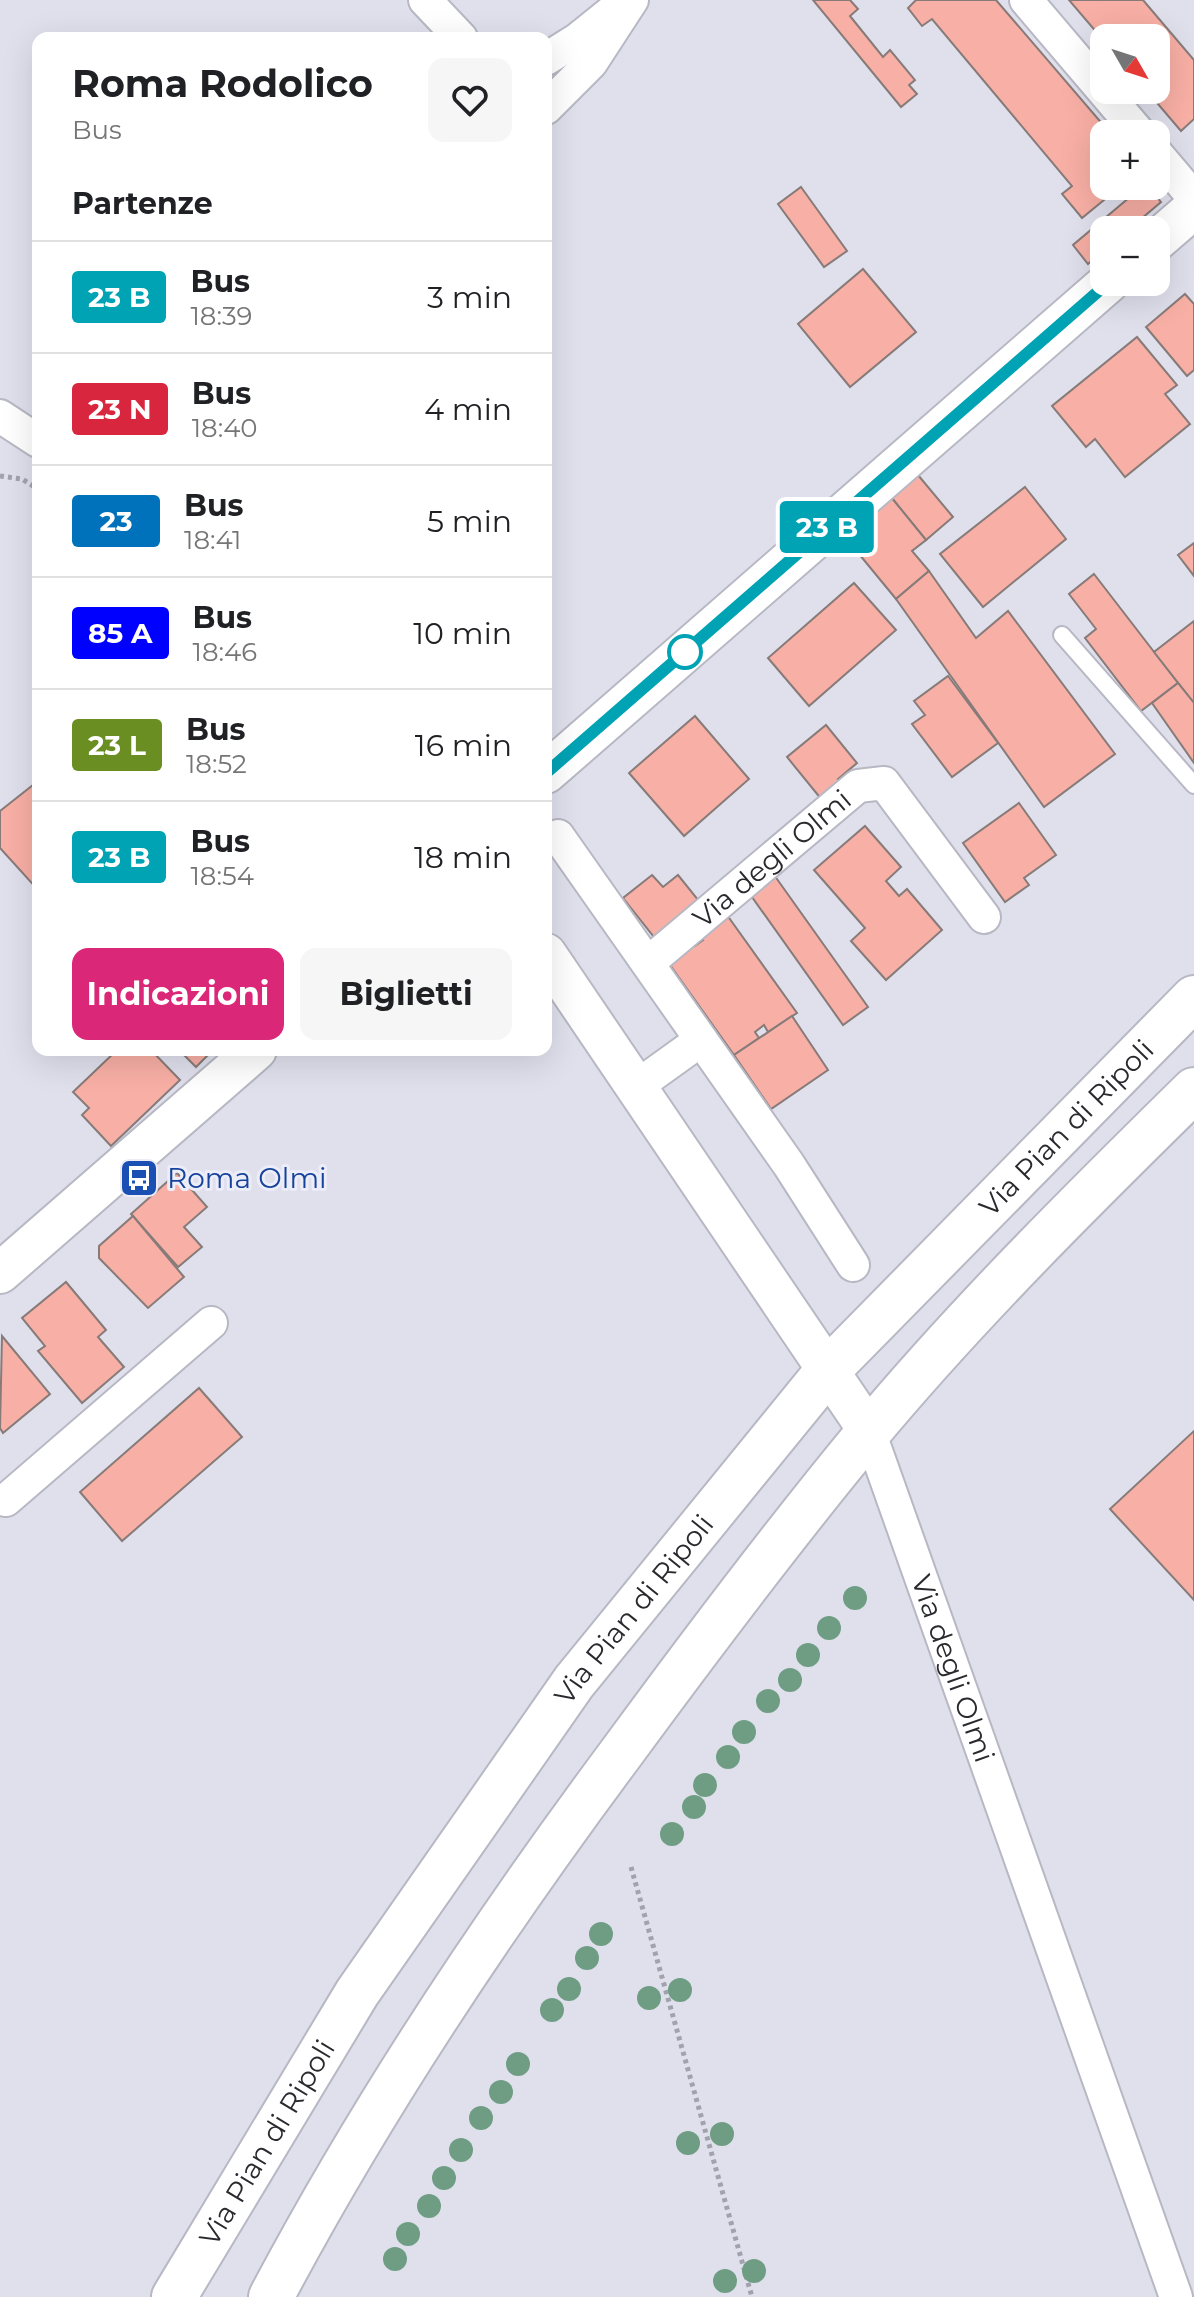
<!DOCTYPE html>
<html lang="it">
<meta charset="utf-8">
<style>
body{margin:0;font-family:Montserrat,sans-serif;background:#f6f6f6;color:#202124;height:100vh;display:flex;flex-direction:column;font-size:30px;white-space:nowrap}
*{box-sizing:border-box;margin:0}
p{font-size:26px;color:#757577}
.icon{flex:none;width:44px;height:44px;fill:none;stroke:currentColor;stroke-width:2;stroke-linecap:round;stroke-linejoin:round}
.map{position:relative;flex:1;overflow:hidden}
.side{position:absolute;left:32px;top:32px;width:520px;height:1024px;display:flex;flex-direction:column;background:#fff;border-radius:16px;box-shadow:0 8px 32px #0002}
.side>*{flex:none}
.badge{padding:0 16px;border-radius:6px;font-size:28px;line-height:52px}
.needle{width:52px;rotate:129deg}
.buttons{position:absolute;left:1090px;top:24px;display:grid;gap:16px}
.buttons a{display:grid;place-items:center;width:80px;height:80px;border-radius:16px;background:#fff;box-shadow:0 8px 32px #0002;font-size:40px}
.map>.badge{position:absolute;translate:-50% -50%;box-shadow:0 0 0 4px #fff}
h2{padding:0 40px;font-size:30px;line-height:72px}
.round{display:grid;place-items:center;flex:none;width:84px;height:84px;border-radius:16px;background:#f6f6f6}
.head{display:flex;align-items:center;justify-content:space-between;height:136px;padding:0 40px}
h1{font-size:38px;font-weight:700;line-height:60px}
.primary-button{display:flex;gap:16px;margin-top:auto;padding:16px 40px}
.primary-button a{flex:1;height:92px;border-radius:16px;background:#db2777;color:#fff;font-size:32px;font-weight:700;line-height:92px;text-align:center}
.primary-button a+a{background:#f6f6f6;color:#202124}
ul{padding:0;list-style:none}
li{display:flex;align-items:center;gap:24px;height:112px;padding:0 40px;border-top:2px solid #e0e0e0}
li div{flex:1}
li b{display:block;font-size:30px}
li em{font-style:normal}
li .badge{min-width:88px;font-weight:700;text-align:center}
.map>svg:first-child{display:block}
.building{fill:#f8afa5;stroke:#877b79;stroke-width:2}
.lines{fill:none;stroke-linecap:round;stroke-linejoin:round}
.service-casing{stroke:#b7b8c3;stroke-width:20}
.minor-casing{stroke:#b7b8c3;stroke-width:36}
.tertiary-casing{stroke:#b7b8c3;stroke-width:44}
.secondary-casing{stroke:#b7b8c3;stroke-width:48}
.path{stroke:#a1a2ac;stroke-width:5;stroke-dasharray:4 4;stroke-linecap:butt}
.service{stroke:#fff;stroke-width:16}
.minor{stroke:#fff;stroke-width:32}
.tertiary{stroke:#fff;stroke-width:40}
.secondary{stroke:#fff;stroke-width:44}
.tree{fill:#6f9d84}
.line-casing{stroke:#fff;stroke-width:18}
.line{stroke:#00a3b4;stroke-width:12}
.stop-dot{fill:#fff;stroke:#00a3b4;stroke-width:4}
.labels{text-anchor:middle;stroke-width:6;stroke-linejoin:round;paint-order:stroke}
.street-label{font-size:28px;fill:#29292e;stroke:#ecedf9}
.transit-label{font-size:28px;fill:#164399;stroke:#ecedf9;text-anchor:start}
</style>
<div class="map">
<svg width="1194" height="2297" viewBox="0 0 1194 2297">
<rect width="100%" height="100%" fill="#dfe0ec"/>
<g class="building">
<polygon points="813,0 850,0 858,9 850,16 883,57 890,50 915,80 909,85 917,94 901,107"/>
<polygon points="996,0 1111,134 1104,134 1104,186 1121,186 1082,218 1062,194 1072,186 932,19 922,26 908,8 916,0"/>
<polygon points="1069,0 1143,0 1194,60 1194,119 1181,131 1146,90 1156,90 1156,38 1104,38 1104,41"/>
<polygon points="1143,186 1148,186 1161,202 1128,230 1104,230 1104,250 1088,264 1073,245"/>
<polygon points="801,187 847,251 824,267 778,204"/>
<polygon points="863,269 916,332 850,387 798,324"/>
<polygon points="1185,294 1194,304 1194,370 1187,376 1146,327"/>
<polygon points="1137,337 1177,385 1165,394 1190,424 1125,477 1095,439 1086,447 1052,406"/>
<polygon points="918,475 953,517 926,540 891,497"/>
<polygon points="1025,487 1066,539 983,607 940,554"/>
<polygon points="891,497 926,540 912,551 929,571 896,599 845,537"/>
<polygon points="1194,543 1194,576 1178,555"/>
<polygon points="929,571 976,638 1008,611 1115,754 1044,807 896,599"/>
<polygon points="1094,574 1178,683 1141,711 1085,638 1096,629 1069,594"/>
<polygon points="854,583 896,630 809,706 768,658"/>
<polygon points="1194,621 1194,703 1154,652"/>
<polygon points="948,676 998,743 952,777 912,724 925,715 914,701"/>
<polygon points="1178,683 1194,703 1194,763 1152,703"/>
<polygon points="695,716 749,779 684,836 629,773"/>
<polygon points="826,725 857,763 838,779 842,783 822,800 787,757"/>
<polygon points="38,781 38,890 0,848 0,811"/>
<polygon points="1019,803 1056,855 1024,878 1029,885 1005,902 963,843"/>
<polygon points="865,826 901,867 886,881 899,896 907,889 942,930 886,980 851,941 865,928 814,870"/>
<polygon points="772,872 868,1007 843,1025 747,890"/>
<polygon points="652,875 663,887 678,875 699,901 654,937 623,898"/>
<polygon points="727,915 797,1013 768,1032 764,1025 755,1032 759,1038 734,1055 665,958 690,940 695,946 703,940 699,935"/>
<polygon points="792,1016 828,1070 771,1109 734,1055"/>
<polygon points="117,1050 151,1050 180,1080 111,1146 82,1115 89,1108 73,1092"/>
<polygon points="179,1050 213,1050 196,1067"/>
<polygon points="177,1173 207,1207 184,1227 202,1247 178,1267 131,1214"/>
<polygon points="133,1216 184,1277 148,1308 99,1258 99,1246"/>
<polygon points="66,1282 106,1330 98,1337 124,1367 82,1403 38,1351 45,1346 22,1318"/>
<polygon points="2,1336 50,1394 3,1433 0,1428"/>
<polygon points="199,1388 242,1437 122,1541 80,1492"/>
<polygon points="1194,1431 1194,1600 1110,1509"/>
</g>
<g class="lines">
<defs>
<polyline id="service" points="1062,635 1194,785"/>
<g id="minor">
<polyline points="425,0 461,38"/>
<polyline points="1026,0 1140,134"/>
<polyline points="546,59 578,39 614,10"/>
<polyline points="546,108 591,63 632,0"/>
<polyline points="1156,153 1194,198"/>
<polyline points="0,416 38,441"/>
<polyline points="558,836 789,1165 853,1265"/>
<path id="s1" d="M648,963L858,786L884,783L984,917"/>
<polyline points="637,1086 701,1040"/>
<path id="s2" d="M869,1431L1176,2297"/>
<polyline points="6,1500 211,1323"/>
</g>
<g id="tertiary">
<polyline points="1156,241 1194,208"/>
<polyline points="546,773 1109,282"/>
<polyline points="546,954 869,1431"/>
<polyline points="0,1273 256,1050"/>
</g>
<g id="secondary">
<path id="s3" d="M174,2297L357,1993L574,1682L829,1369L1194,998"/>
<path d="M271,2297C371,2108 491,1928 619,1756C699,1647 780,1539 867,1434C967,1314 1082,1200 1194,1090"/>
</g>
</defs>
<use href="#service" class="service-casing"/>
<use href="#minor" class="minor-casing"/>
<use href="#tertiary" class="tertiary-casing"/>
<use href="#secondary" class="secondary-casing"/>
<g class="path">
<polyline points="0,476 22,479 38,489"/>
<polyline points="631,1867 752,2297"/>
</g>
<use href="#service" class="service"/>
<use href="#minor" class="minor"/>
<use href="#tertiary" class="tertiary"/>
<use href="#secondary" class="secondary"/>
</g>
<g class="tree">
<circle cx="855" cy="1598" r="12"/>
<circle cx="829" cy="1628" r="12"/>
<circle cx="808" cy="1655" r="12"/>
<circle cx="790" cy="1680" r="12"/>
<circle cx="768" cy="1701" r="12"/>
<circle cx="744" cy="1732" r="12"/>
<circle cx="728" cy="1757" r="12"/>
<circle cx="705" cy="1785" r="12"/>
<circle cx="694" cy="1807" r="12"/>
<circle cx="672" cy="1834" r="12"/>
<circle cx="601" cy="1934" r="12"/>
<circle cx="587" cy="1958" r="12"/>
<circle cx="569" cy="1989" r="12"/>
<circle cx="680" cy="1990" r="12"/>
<circle cx="649" cy="1998" r="12"/>
<circle cx="552" cy="2010" r="12"/>
<circle cx="518" cy="2064" r="12"/>
<circle cx="501" cy="2092" r="12"/>
<circle cx="481" cy="2118" r="12"/>
<circle cx="722" cy="2134" r="12"/>
<circle cx="688" cy="2143" r="12"/>
<circle cx="461" cy="2150" r="12"/>
<circle cx="444" cy="2178" r="12"/>
<circle cx="429" cy="2206" r="12"/>
<circle cx="408" cy="2234" r="12"/>
<circle cx="395" cy="2259" r="12"/>
<circle cx="754" cy="2271" r="12"/>
<circle cx="725" cy="2281" r="12"/>
</g>
<g class="lines">
<defs>
<polyline id="line" points="546,773 1109,282"/>
</defs>
<use href="#line" class="line-casing"/>
<use href="#line" class="line"/>
</g>
<defs>
<symbol id="bus-square" viewBox="-11 -11 22 22"><rect x="-9" y="-9" width="18" height="18" rx="4" fill="#1a4fb4" stroke="#ecedf9"/><path d="M-5-6H5V4H4V6H2V4H-2V6H-4V4H-5ZM-3.5-4V0h7V-4ZM-3.5 1.2v1.5H-2V1.2ZM2 1.2v1.5H3.5V1.2Z" fill="#fff"/></symbol>
</defs>
<g fill-rule="evenodd">
<use href="#bus-square" x="117" y="1156" width="44" height="44"/>
</g>
<circle class="stop-dot" cx="685" cy="652" r="16"/>
<g class="labels">
<g class="street-label">
<text dy="10" stroke="none"><textPath href="#s1" startOffset="162">Via degli Olmi</textPath></text>
<text dy="10" stroke="none"><textPath href="#s3" startOffset="1476">Via Pian di Ripoli</textPath></text>
<text dy="10" stroke="none"><textPath href="#s3" startOffset="828">Via Pian di Ripoli</textPath></text>
<text dy="10" stroke="none"><textPath href="#s2" startOffset="252">Via degli Olmi</textPath></text>
<text dy="10" stroke="none"><textPath href="#s3" startOffset="180">Via Pian di Ripoli</textPath></text>
</g>
<g class="transit-label">
<text x="167" y="1188">Roma Olmi</text>
</g>
</g>
</svg>
<div class="buttons">
<a><svg class="needle" viewBox="-14 -14 28 28"><path d="M0-13l5 13h-10z" fill="#e53935"/><path d="M0 13l5-13h-10z" fill="#757577"/></svg></a>
<a>+</a>
<a>−</a>
</div>
<b class="badge" style="left:827px;top:527px;background:#00a3b4;color:#fff">23 B</b>
<section class="side">
<div class="head"><div><h1>Roma Rodolico</h1><p>Bus</p></div><a class="round"><svg class="icon" aria-label="heart" viewBox="0 0 24 24"><path d="M12 20l-8-8c-3-5 5-10 8-4 3-6 11-1 8 4z"/></svg></a></div>
<h2>Partenze</h2>
<ul>
<li><span class="badge" style="background:#00a3b4;color:#fff">23 B</span><div><b>Bus</b><p>18:39</p></div><em>3 min</em></li>
<li><span class="badge" style="background:#d7263d;color:#fff">23 N</span><div><b>Bus</b><p>18:40</p></div><em>4 min</em></li>
<li><span class="badge" style="background:#0072bc;color:#fff">23</span><div><b>Bus</b><p>18:41</p></div><em>5 min</em></li>
<li><span class="badge" style="background:#00f;color:#fff">85 A</span><div><b>Bus</b><p>18:46</p></div><em>10 min</em></li>
<li><span class="badge" style="background:#6b8e23;color:#fff">23 L</span><div><b>Bus</b><p>18:52</p></div><em>16 min</em></li>
<li><span class="badge" style="background:#00a3b4;color:#fff">23 B</span><div><b>Bus</b><p>18:54</p></div><em>18 min</em></li>
</ul>
<div class="primary-button"><a>Indicazioni</a><a>Biglietti</a></div>
</section>
</div>
